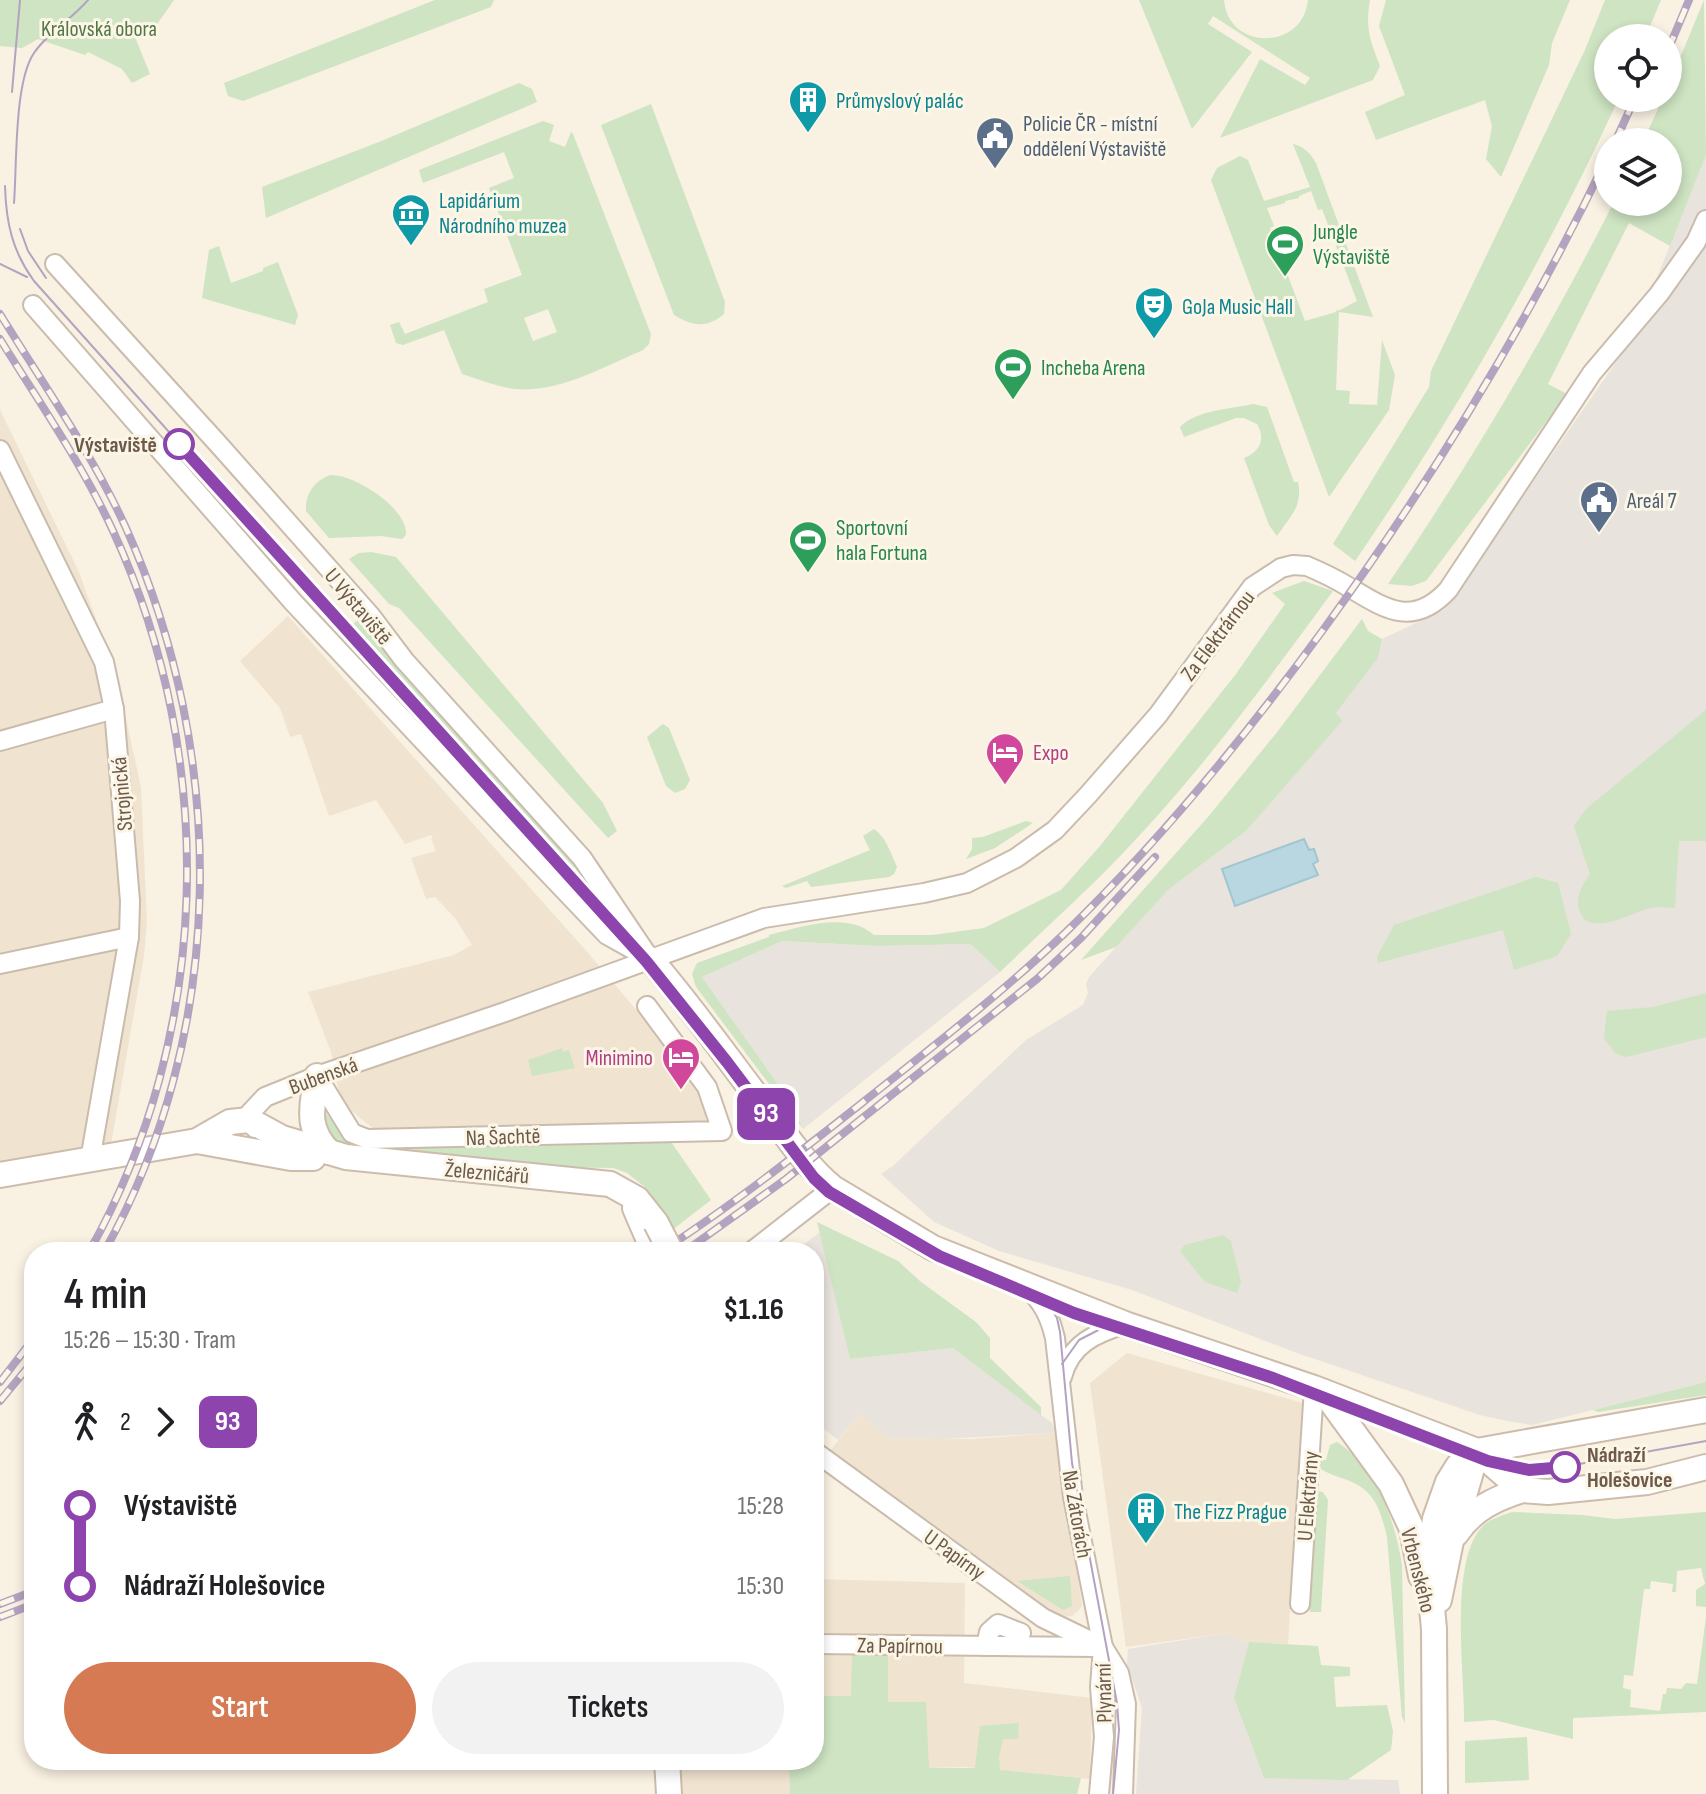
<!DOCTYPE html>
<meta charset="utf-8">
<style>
body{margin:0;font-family:"Sofia Sans Condensed",sans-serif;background:#f2f2f2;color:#202124;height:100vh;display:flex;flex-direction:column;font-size:30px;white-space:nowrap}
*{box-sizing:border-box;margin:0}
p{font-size:26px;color:#757577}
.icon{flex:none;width:44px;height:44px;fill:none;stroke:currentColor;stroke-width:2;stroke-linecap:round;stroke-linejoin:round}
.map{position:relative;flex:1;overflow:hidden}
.panel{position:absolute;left:24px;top:1242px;width:800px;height:528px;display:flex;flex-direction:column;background:#fff;border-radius:32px;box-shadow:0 4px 12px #0003}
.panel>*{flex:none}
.badge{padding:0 16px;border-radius:12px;font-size:28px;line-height:52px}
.tools{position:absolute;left:1594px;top:24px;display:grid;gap:16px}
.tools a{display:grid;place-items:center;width:88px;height:88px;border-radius:50%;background:#fff;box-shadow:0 4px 12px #0003;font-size:40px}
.map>.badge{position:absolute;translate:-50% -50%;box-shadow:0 0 0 4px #fff}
.legs{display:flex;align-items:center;gap:12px;height:88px;padding:0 40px;font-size:26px}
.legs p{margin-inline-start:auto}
.head{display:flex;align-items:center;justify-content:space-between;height:136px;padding:0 40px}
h1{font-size:44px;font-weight:600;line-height:60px}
.action{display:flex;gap:16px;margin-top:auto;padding:16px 40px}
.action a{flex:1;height:92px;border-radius:48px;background:#d67a54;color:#fff;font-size:32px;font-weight:600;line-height:92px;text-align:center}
.action a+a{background:#f2f2f2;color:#202124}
ul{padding:0 40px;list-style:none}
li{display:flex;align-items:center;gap:28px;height:80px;font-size:30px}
li i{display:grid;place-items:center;width:12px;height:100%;margin:0 10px;background:currentColor}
li i::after{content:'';width:20px;height:20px;margin:-10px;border:6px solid;border-radius:50%;background:#fff}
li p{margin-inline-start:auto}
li:first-child i{background:linear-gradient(#0000 50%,currentColor 0)}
li:last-child i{background:linear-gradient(currentColor 50%,#0000 0)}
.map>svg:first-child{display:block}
.residential{fill:#f0e4d1}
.industrial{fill:#e8e3dc}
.green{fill:#cee4c2;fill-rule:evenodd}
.water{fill:#b9d7e0;stroke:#a0c6d0;stroke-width:2}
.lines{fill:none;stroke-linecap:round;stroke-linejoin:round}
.minor-casing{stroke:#cabcad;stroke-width:22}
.secondary-casing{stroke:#cdbcab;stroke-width:28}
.minor{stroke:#fff;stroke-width:18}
.secondary{stroke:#fff;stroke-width:24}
.tram{stroke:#b4a3c0;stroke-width:2}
.rail-casing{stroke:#b4a3c0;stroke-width:8}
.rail{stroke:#fcf6e7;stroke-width:5;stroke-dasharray:15;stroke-linecap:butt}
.secondary-bridge-casing{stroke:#cdbcab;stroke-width:28;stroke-linecap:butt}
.secondary-bridge{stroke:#fff;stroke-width:24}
.line-1-casing{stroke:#fff;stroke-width:18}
.line-1{stroke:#8e44ad;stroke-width:12}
.stop-1-dot{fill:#fff;stroke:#8e44ad;stroke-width:4}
.labels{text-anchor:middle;stroke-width:6;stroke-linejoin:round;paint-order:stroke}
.park-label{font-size:22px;fill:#537848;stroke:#fcf6e7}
.culture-label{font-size:22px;fill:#0d838f;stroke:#fcf6e7;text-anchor:start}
.service-label{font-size:22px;fill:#4e5e75;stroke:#fcf6e7;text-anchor:start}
.leisure-label{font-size:22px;fill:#27864d;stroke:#fcf6e7;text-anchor:start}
.stop-label{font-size:22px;font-weight:bold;fill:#6d5a4b;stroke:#fcf6e7;text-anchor:end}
.street-label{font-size:22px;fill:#6d5a4b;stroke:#fcf6e7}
.hotel-label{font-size:22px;fill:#b23c85;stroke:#fcf6e7;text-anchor:start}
</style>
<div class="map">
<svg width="1706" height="1794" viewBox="0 0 1706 1794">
<rect width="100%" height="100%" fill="#f9f1e2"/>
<g class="residential">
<polygon points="0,410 79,572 117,678 141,787 147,922 144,956 111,1144 0,1163"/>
<polygon points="288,616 589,954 705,1091 706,1127 375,1130 341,1102 331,1052 308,992 454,955 472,945 455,918 435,897 426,899 411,858 436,851 431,839 433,838 431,835 405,844 376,800 329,816 301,734 290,737 280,708 240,661"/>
<polygon points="1127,1353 1303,1403 1288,1644 1249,1642 1221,1634 1126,1647 1090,1383"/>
<polygon points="859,1414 889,1438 972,1439 1056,1433 1082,1605 1079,1610 1072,1616 1057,1617 827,1455"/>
<polygon points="814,1579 965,1583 964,1683 1092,1698 1090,1779 965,1767 929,1768 833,1794 681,1794 680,1760 814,1760"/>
</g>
<g class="industrial">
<polygon points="1706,155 1706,1382 1532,1425 1507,1421 1480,1415 1297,1353 1132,1290 999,1251 934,1222 881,1174 894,1165 1026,1040 1083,1005 1088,993 1086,984 1089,977 1144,916 1168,890 1246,831 1341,721 1336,713 1378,658 1382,639 1444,610 1619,358 1652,290"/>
<polygon points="782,941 877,946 972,944 1000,972 803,1129 792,1104 702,977"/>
<polygon points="820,1232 850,1359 953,1348 1052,1423 1056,1433 940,1439 889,1438 859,1414 838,1440 814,1421 814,1252 794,1252"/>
<polygon points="1221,1634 1249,1642 1234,1698 1264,1778 1398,1780 1400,1794 1136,1794 1142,1708 1127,1664 1128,1649"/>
</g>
<g class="green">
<polygon points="0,0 174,0 148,37 135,37 150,74 132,83 122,69 88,52 85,55 38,39 22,48 0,46"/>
<polygon points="435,0 494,0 491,7 243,101 228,96 224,83"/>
<path d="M1139,0H1224C1228,51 1303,51 1308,0H1370C1365,28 1370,40 1380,66L1373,80L1220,138L1260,59L1305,85L1310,78L1213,16L1208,24L1252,52L1192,129Z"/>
<polygon points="1386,0 1570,0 1552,43 1549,65 1501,177 1486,159 1492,126 1485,100 1376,140 1365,112 1405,95 1379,26"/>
<path d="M1605,0H1661L1645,38H1608V98H1619C1544,260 1456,414 1355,561L1333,544L1429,387L1431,371L1585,50Z"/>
<path d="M1704,0L1706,155L1670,246L1629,223L1548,384L1567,394L1426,581L1412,586L1388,584C1472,461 1547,334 1614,202H1668V142H1643L1663,98H1668V87Z"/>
<polygon points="519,83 532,89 537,102 266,218 262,187 379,142"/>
<path d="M651,104L725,302L724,314C706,329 692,326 674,315L601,125Z"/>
<path d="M543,121L554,125L549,141L565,147L571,132L573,134L651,334L649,344L643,350C605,366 559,393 517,389C499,388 479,379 462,374L444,330L403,345L396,343L390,325L399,322L405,334L488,302L484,289L522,275L489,188L514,178L504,152L423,183L419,170ZM548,309L557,332L533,341L524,318Z"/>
<path d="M1293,144C1305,147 1310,153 1316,163L1373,317L1339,312L1336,390L1350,391L1349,404L1377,405L1382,340L1395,375L1389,410L1329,497L1211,180L1217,168L1240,156L1248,160L1264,201L1310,187ZM1311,191L1318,210L1322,209L1357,301L1338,311L1337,309L1336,312L1305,321L1270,228L1274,226L1267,208L1285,203V201L1299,198V196Z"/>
<polygon points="219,246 231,283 263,271 263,268 278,262 298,315 295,325 202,298 209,250"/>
<path d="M1253,404L1267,407L1294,482H1298C1303,507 1290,516 1277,536L1269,525L1244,458C1260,452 1266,439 1257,424L1244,418H1236L1184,437L1180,427C1196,410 1231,409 1253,404Z"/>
<path d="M330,475C354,474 408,508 406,535L402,539L381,536L329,538L306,511C305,494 314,481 330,475Z"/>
<polygon points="371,552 396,557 603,803 617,831 608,838 399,608 389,604 349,559 359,553"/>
<path d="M1304,581L1333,591C1267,681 1201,772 1123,853C1084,894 1041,932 1000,972L971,944L877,946L782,941L702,977L792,1104L803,1129L696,987L692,974L697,963L769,937V935C801,927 847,911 874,935H932L984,928L1061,890L1100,846L1236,674L1285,604L1272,593Z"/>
<polygon points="362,616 377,640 576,859 576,866 565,876 558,874 361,655 338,638"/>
<polygon points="1362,619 1368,631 1382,639 1378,658 1336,713 1342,721 1246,831 1168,890 1116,947 1081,960 1208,817 1278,731"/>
<path d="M1706,710V841H1679L1675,908C1669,908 1662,907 1656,907C1637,909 1593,938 1581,914C1573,899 1582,886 1590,874L1574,826L1586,809Z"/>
<polygon points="663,724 669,728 690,780 685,789 675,793 666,786 647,737"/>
<polygon points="1026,821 1033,823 995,848 966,859 972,849 972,838 983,837"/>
<path d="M874,829C886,837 891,854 897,867L894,874L889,877L811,887L807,881L786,888L782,886L870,850L863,836Z"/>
<polygon points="1536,877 1558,883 1571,934 1557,956 1514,970 1503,930 1378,963 1377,957 1394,925"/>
<polygon points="1706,993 1706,1037 1626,1057 1615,1053 1604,1038 1607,1011 1653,1007"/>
<polygon points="562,1048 563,1052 569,1050 575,1068 532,1076 528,1060"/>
<path d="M323,1110L347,1139L354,1143L667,1136L711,1200L667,1234L645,1187L627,1173L613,1168L545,1167L344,1146C327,1137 324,1128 323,1110Z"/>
<polygon points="817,1222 898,1261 921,1282 976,1322 990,1338 990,1358 1041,1407 1041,1415 953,1348 850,1359"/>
<polygon points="1223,1235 1231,1241 1241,1282 1237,1293 1205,1282 1180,1251 1185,1245"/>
<polygon points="1706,1382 1706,1395 1598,1412 1593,1410"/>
<path d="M1337,1442C1377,1467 1395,1521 1402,1565L1405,1723L1402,1717L1387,1537C1382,1516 1377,1495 1356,1484C1345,1478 1332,1476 1321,1469L1318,1459L1326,1460L1330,1445Z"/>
<polygon points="1316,1491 1323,1492 1328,1500 1321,1612 1310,1612"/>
<path d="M1512,1512L1582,1515L1615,1519L1706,1512V1607L1696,1606V1590L1705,1584L1701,1568L1677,1571L1676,1592H1672L1673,1584L1651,1581L1650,1589H1644L1633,1676L1624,1675L1623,1688L1631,1690L1630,1707L1660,1711L1663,1694H1666L1667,1688L1681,1689L1686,1683L1697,1684L1706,1617V1712L1573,1718V1739L1494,1720L1464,1722C1465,1676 1448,1558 1484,1525C1491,1519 1503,1515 1512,1512Z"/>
<polygon points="1070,1576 1072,1606 1063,1610 1017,1581"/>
<polygon points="1249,1642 1318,1646 1321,1665 1350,1667 1350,1676 1334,1677 1336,1707 1387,1705 1393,1731 1391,1750 1347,1780 1264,1778 1234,1698"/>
<polygon points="852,1654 888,1654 888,1702 926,1702 929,1768 975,1768 980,1726 1019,1723 1018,1739 1003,1739 999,1757 1000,1770 1081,1778 1077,1794 790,1794 789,1760 814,1760 814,1696 851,1696"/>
<polygon points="1527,1737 1529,1780 1465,1783 1465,1741"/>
</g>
<polygon class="water" points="1304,839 1309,850 1314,849 1318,861 1313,864 1318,875 1235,906 1222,869"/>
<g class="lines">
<defs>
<g id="minor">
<polyline points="55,264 220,446 370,615 404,660 582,858 650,959"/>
<polyline points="33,305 293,602 506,829 607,935 648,958"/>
<polyline points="0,450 104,662 114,709 130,901 129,937 90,1160"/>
<polyline points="0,741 114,709"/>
<polyline points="0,964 129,937"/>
<polyline points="317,1076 352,1133 367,1139 722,1131 707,1087 647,1006"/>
<path d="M255,1128L249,1120L250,1113L265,1097L317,1076L505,1012L764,918L924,893L967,883L1016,858L1055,830L1088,795L1158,715L1252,587L1281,568L1293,565L1307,566C1321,572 1334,578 1347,586C1384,608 1412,629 1448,590L1592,373L1659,294L1696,242L1706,220"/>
<polyline points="751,1252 833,1188"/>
<path d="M1027,1288C1043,1302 1050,1317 1055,1338L1073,1497L1103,1647L1100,1687L1104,1737L1099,1794"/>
<path d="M1062,1377C1070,1344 1096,1333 1125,1324"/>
<polyline points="814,1451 1043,1618 1103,1647"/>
<polyline points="1300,1604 1314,1388"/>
<polyline points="814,1644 1096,1647"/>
<polyline points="986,1646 989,1632 998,1624 1021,1633"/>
<polyline points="1103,1647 1119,1673 1126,1704 1123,1794"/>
</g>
<g id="secondary">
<path d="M650,959C691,1006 727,1058 765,1107C786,1135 806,1166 833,1188L933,1248L1125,1324L1314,1388L1477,1451L1522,1490L1548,1492L1647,1482L1706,1467"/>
<path d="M317,1076C312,1108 305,1127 329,1152"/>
<polyline points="197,1141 291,1158 313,1158"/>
<polyline points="0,1175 197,1141 230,1122 249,1120 282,1138 346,1157 610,1184 637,1199 656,1223"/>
<polyline points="635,1208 654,1252"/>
<polyline points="1324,1392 1391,1484 1412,1529 1421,1576"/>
<path d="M1456,1534C1473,1509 1494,1499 1522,1490"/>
<polyline points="1439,1600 1451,1541 1477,1451"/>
<polyline points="667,1760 669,1794"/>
<polyline points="1435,1794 1434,1629 1428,1565 1435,1519 1448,1482 1458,1466 1477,1451 1706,1410"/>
</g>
</defs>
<use href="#minor" class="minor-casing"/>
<use href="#secondary" class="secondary-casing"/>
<use href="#minor" class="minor"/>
<use href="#secondary" class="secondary"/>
<g class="tram">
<polyline points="12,92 20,0"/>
<path d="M5,186C6,222 12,251 34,281L406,697L646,961L825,1189L939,1256L1074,1313L1273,1378L1488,1461L1513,1467L1546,1470L1706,1441"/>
<path d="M14,203C17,165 14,82 34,53C48,32 72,19 88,0"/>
<polyline points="20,229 28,251 46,278"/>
<polyline points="0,264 27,277"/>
<polyline points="1046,1300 1057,1318 1060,1332 1072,1463 1117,1703 1119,1730 1113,1794"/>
<polyline points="1062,1364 1079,1340 1112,1323"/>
</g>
<defs>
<g id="rail">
<polyline points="1668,50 1689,0"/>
<polyline points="1615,142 1635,98"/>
<path d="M0,314C43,384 92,453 126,528C228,756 228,1031 104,1252"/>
<path d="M0,339C39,402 83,465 114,533C218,760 212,1033 89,1252"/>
<path d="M660,1252C730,1207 796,1155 862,1103C931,1048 1001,994 1065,933C1161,840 1245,737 1323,630C1432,480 1528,323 1608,156"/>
<polyline points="684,1252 786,1179 1037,979 1081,938 1155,857"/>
<polyline points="0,1382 34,1338"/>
<polyline points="0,1401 34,1360"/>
<polyline points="0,1604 34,1591"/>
<polyline points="0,1617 34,1604"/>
</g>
</defs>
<use href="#rail" class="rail-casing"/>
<use href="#rail" class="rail"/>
<defs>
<polyline id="secondary-bridge" points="656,1223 671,1252"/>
</defs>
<use href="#secondary-bridge" class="secondary-bridge-casing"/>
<use href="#secondary-bridge" class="secondary-bridge"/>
</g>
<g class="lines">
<defs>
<polyline id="line-1" points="179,444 646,961 727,1062 814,1178 829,1192 939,1256 1074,1313 1273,1378 1488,1461 1529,1470 1565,1467"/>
</defs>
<use href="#line-1" class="line-1-casing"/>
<use href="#line-1" class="line-1"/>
</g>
<defs>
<symbol id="building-pin" viewBox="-11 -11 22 30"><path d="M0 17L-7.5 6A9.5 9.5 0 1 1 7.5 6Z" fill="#0f9aa8" stroke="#fcf6e7"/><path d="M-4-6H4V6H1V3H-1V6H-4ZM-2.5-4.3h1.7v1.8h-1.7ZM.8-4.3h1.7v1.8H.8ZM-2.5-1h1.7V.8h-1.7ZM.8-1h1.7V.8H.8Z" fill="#fff"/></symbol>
<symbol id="civic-pin" viewBox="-11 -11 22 30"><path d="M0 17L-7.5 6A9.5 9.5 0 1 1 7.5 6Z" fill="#5c6f8a" stroke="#fcf6e7"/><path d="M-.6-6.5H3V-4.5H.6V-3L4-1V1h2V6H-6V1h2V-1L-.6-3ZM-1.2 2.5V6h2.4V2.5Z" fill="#fff"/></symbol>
<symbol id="museum-pin" viewBox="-11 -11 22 30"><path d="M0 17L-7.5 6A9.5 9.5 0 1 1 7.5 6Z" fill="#0f9aa8" stroke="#fcf6e7"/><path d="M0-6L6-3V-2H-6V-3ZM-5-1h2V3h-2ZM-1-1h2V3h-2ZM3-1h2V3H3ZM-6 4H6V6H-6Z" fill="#fff"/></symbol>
<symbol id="stadium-pin" viewBox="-11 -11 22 30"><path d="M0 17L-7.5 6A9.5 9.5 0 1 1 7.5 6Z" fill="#2e9e5b" stroke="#fcf6e7"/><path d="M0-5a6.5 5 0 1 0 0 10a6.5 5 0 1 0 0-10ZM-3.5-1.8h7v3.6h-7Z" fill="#fff"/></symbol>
<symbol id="theatre-pin" viewBox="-11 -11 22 30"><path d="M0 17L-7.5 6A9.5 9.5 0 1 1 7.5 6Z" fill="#0f9aa8" stroke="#fcf6e7"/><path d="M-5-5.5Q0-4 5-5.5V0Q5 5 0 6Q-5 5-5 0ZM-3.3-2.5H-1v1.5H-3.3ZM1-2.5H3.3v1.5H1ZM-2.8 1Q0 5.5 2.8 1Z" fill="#fff"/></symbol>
<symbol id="hotel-pin" viewBox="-11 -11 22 30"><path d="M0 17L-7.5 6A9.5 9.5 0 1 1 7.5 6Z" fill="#d1479c" stroke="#fcf6e7"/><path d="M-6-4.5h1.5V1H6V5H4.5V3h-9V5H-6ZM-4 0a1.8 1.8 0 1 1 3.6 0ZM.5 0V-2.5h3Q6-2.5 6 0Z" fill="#fff"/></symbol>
</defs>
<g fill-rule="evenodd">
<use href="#building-pin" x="786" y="78" width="44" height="60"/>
<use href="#civic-pin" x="973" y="114" width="44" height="60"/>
<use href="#museum-pin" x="389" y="191" width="44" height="60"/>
<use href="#stadium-pin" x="1263" y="222" width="44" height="60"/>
<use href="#theatre-pin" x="1132" y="284" width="44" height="60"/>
<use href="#stadium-pin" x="991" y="345" width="44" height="60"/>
<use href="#civic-pin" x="1577" y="478" width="44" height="60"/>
<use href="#stadium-pin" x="786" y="518" width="44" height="60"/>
<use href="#hotel-pin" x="983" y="730" width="44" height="60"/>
<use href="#hotel-pin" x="659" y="1035" width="44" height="60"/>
<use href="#building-pin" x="1124" y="1489" width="44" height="60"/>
</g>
<g class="stop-1-dot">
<circle cx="179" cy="444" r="14"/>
<circle cx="1565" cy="1467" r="14"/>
</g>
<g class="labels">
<g class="park-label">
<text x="99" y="36">Královská obora</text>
</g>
<g class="culture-label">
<text x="836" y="108">Průmyslový palác</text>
<text x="439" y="208">Lapidárium<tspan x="439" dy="25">Národního muzea</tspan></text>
<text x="1182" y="314">GoJa Music Hall</text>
<text x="1174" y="1519">The Fizz Prague</text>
</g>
<g class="service-label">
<text x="1023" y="131">Policie ČR - místní<tspan x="1023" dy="25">oddělení Výstaviště</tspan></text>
<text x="1627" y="508">Areál 7</text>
</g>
<g class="leisure-label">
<text x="1313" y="239">Jungle<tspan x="1313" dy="25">Výstaviště</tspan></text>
<text x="1041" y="375">Incheba Arena</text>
<text x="836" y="535">Sportovní<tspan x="836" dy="25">hala Fortuna</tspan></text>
</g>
<g class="stop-label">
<text x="157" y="452">Výstaviště</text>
<text x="1587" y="1462" text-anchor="start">Nádraží<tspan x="1587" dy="25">Holešovice</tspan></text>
</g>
<g class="street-label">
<text transform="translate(359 606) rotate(50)" y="8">U Výstaviště</text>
<text transform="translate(1217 635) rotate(-53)" y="8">Za Elektrárnou</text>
<text transform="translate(121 794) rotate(-95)" y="8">Strojnická</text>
<text transform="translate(323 1075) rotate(-20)" y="8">Bubenská</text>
<text transform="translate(503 1136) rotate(-2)" y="8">Na Šachtě</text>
<text transform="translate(487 1172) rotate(5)" y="8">Železničářů</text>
<text transform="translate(1307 1496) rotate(-86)" y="8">U Elektrárny</text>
<text transform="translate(1078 1514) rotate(80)" y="8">Na Zátorách</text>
<text transform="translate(955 1554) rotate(36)" y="8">U Papírny</text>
<text transform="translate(1419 1570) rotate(76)" y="8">Vrbenského</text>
<text transform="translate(900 1645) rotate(1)" y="8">Za Papírnou</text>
<text transform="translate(1103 1693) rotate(-91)" y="8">Plynární</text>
</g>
<g class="hotel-label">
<text x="1033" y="760">Expo</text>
<text x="653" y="1065" text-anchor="end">Minimino</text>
</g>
</g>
</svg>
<div class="tools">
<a><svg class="icon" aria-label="locate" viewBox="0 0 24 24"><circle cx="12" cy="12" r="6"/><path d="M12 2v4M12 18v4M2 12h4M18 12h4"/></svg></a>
<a><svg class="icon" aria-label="layers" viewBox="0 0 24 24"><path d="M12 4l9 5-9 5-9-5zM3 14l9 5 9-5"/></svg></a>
</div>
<b class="badge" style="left:766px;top:1114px;background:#8e44ad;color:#fff">93</b>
<section class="panel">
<div class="head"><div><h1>4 min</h1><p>15:26 – 15:30 · Tram</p></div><b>$1.16</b></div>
<div class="legs"><svg class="icon" aria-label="walk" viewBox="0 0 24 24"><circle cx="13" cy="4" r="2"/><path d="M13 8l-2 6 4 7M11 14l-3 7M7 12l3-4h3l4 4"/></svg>2<svg class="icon" aria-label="forward" viewBox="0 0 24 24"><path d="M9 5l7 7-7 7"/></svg><b class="badge" style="background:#8e44ad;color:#fff">93</b></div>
<ul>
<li><i style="color:#8e44ad"></i><b>Výstaviště</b><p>15:28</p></li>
<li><i style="color:#8e44ad"></i><b>Nádraží Holešovice</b><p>15:30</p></li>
</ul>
<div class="action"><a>Start</a><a>Tickets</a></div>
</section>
</div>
